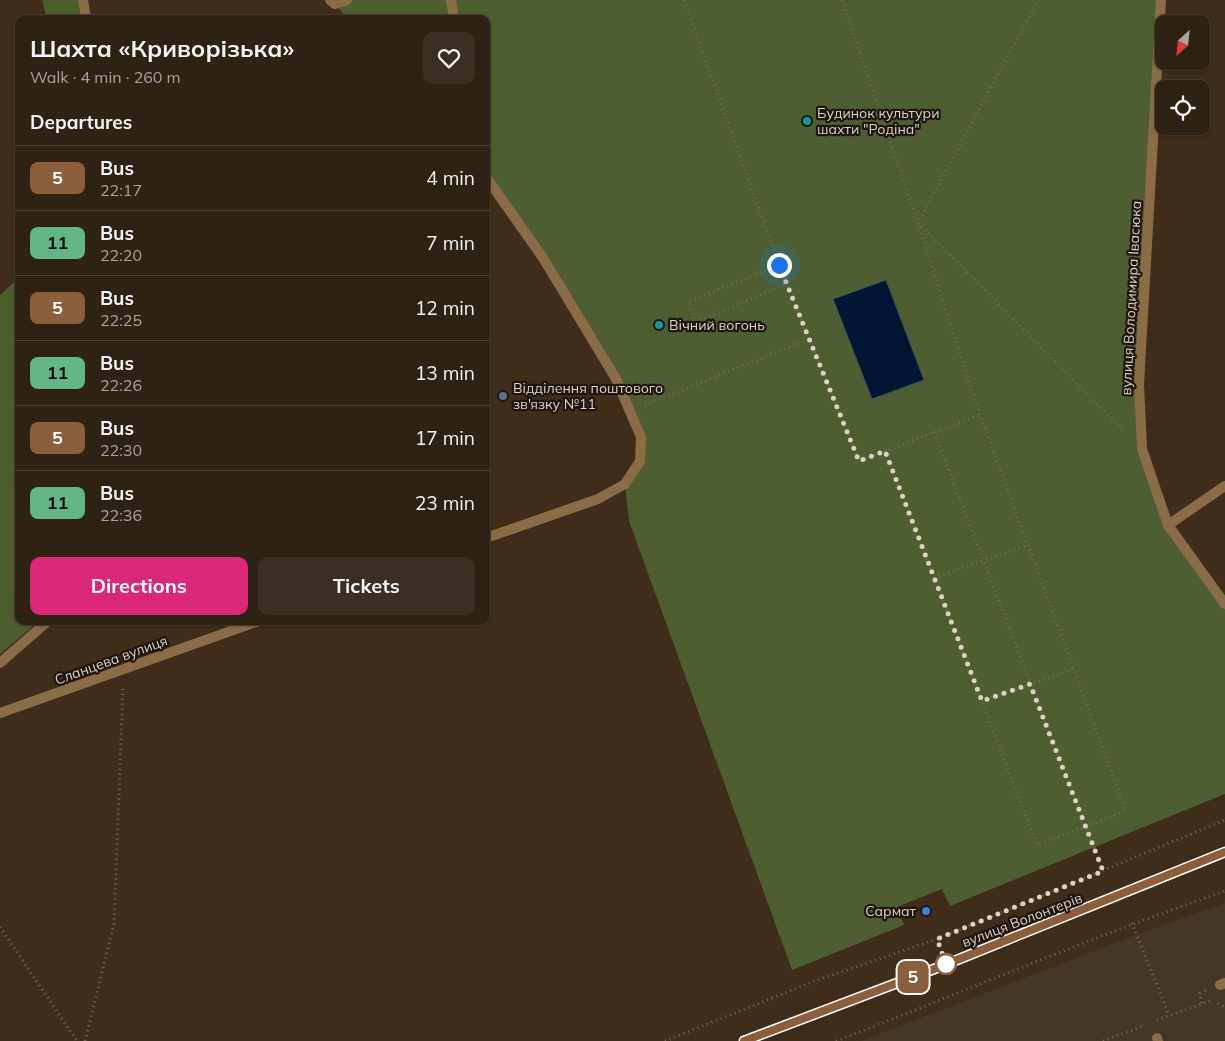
<!DOCTYPE html>
<meta charset="utf-8">
<style>
body{margin:0;font-family:Mulish,sans-serif;background:#3a2f22;color:#f1f3f6;height:100vh;display:flex;flex-direction:column;font-size:19px;white-space:nowrap}
*{box-sizing:border-box;margin:0}
p{font-size:16px;color:#a7a4a0}
.icon{flex:none;width:28px;height:28px;fill:none;stroke:currentColor;stroke-width:2;stroke-linecap:round;stroke-linejoin:round}
.map{position:relative;flex:1;overflow:hidden}
.details{position:absolute;left:15px;top:15px;width:475px;height:610px;display:flex;flex-direction:column;background:#2e2214;border-radius:10px;box-shadow:0 1px 4px #0004,0 0 0 1px #493f34}
.details>*{flex:none}
.badge{padding:0 10px;border-radius:8px;font-size:18px;line-height:32px}
.needle{width:32px;rotate:207deg}
.controls{position:absolute;left:1155px;top:15px;display:grid;gap:10px}
.controls a{display:grid;place-items:center;width:55px;height:55px;border-radius:10px;background:#2e2214;box-shadow:0 1px 4px #0004,0 0 0 1px #493f34;font-size:25px}
.you{position:absolute;width:25px;height:25px;margin:-12px;border:4px solid #fff;border-radius:50%;background:#1a73e8;box-shadow:0 0 0 8px #1a73e833}
.map>.badge{position:absolute;translate:-50% -50%;box-shadow:0 0 0 2px #fff}
h2{padding:0 15px;font-size:19px;line-height:45px}
.round{display:grid;place-items:center;flex:none;width:52px;height:52px;border-radius:10px;background:#3a2f22}
.summary{display:flex;align-items:center;justify-content:space-between;height:85px;padding:0 15px}
h1{font-size:24px;font-weight:700;line-height:38px}
.cta{display:flex;gap:10px;margin-top:auto;padding:10px 15px}
.cta a{flex:1;height:58px;border-radius:10px;background:#db2777;color:#fff;font-size:20px;font-weight:700;line-height:58px;text-align:center}
.cta a+a{background:#3a2f22;color:#f1f3f6}
ul{padding:0;list-style:none}
li{display:flex;align-items:center;gap:15px;height:65px;padding:0 15px;border-top:1px solid #493f34}
li div{flex:1}
li b{display:block;font-size:19px}
li em{font-style:normal}
li .badge{min-width:55px;font-weight:700;text-align:center}
.map>svg:first-child{display:block}
.industrial{fill:#433627}
.green{fill:#4e5e30}
.forest{fill:#4d5f28}
.water{fill:#001733;stroke:#424f5f}
.lines{fill:none;stroke-linecap:round;stroke-linejoin:round}
.path{stroke:#766858;stroke-width:3;stroke-dasharray:1 4;stroke-linecap:butt}
.service{stroke:#8a6c47;stroke-width:10}
.minor{stroke:#8a6c47;stroke-width:10}
.tertiary{stroke:#8a6c47;stroke-width:10}
.line-casing{stroke:#fff;stroke-width:11}
.line{stroke:#8b5e3c;stroke-width:8}
.walk{stroke:#ddd2c7;stroke-width:5;stroke-dasharray:0 9}
.culture-dot{fill:#0f9aa8;stroke:#1f170f;stroke-width:2}
.service-dot{fill:#5c6f8a;stroke:#1f170f;stroke-width:2}
.shop-dot{fill:#3f7fe0;stroke:#1f170f;stroke-width:2}
.stop-dot{fill:#fff;stroke:#8b5e3c;stroke-width:2.5}
.labels{text-anchor:middle;stroke-width:4.5;stroke-linejoin:round;paint-order:stroke}
.poi-label{font-size:14px;fill:#ddd2c7;stroke:#1f170f;text-anchor:start}
.street-label{font-size:14px;fill:#ddd2c7;stroke:#1f170f}
</style>
<div class="map">
<svg width="1225" height="1041" viewBox="0 0 1225 1041">
<rect width="100%" height="100%" fill="#3d2d1a"/>
<polygon class="industrial" points="1225,903 1225,1041 861,1041 1149,930"/>
<g class="green">
<polygon points="347,0 1161,0 1139,384 1142,449 1168,525 1225,604 1225,794 950,906 942,889 897,907 904,925 792,970 629,521 625,484 640,461 641,437 616,378 486,177 486,19 348,19 335,4"/>
<polygon points="0,471 19,491 19,591 0,591"/>
<polygon points="19,602 19,621 39,621 0,654 0,623"/>
</g>
<g class="forest">
<polygon points="42,0 78,0 81,19 47,19"/>
<polygon points="19,278 19,491 0,471 0,295"/>
<polygon points="18,590 19,602 0,623 0,591"/>
</g>
<polygon class="water" points="886,280 924,380 872,399 833,299"/>
<g class="lines">
<g class="path">
<polyline points="684,0 779,265 859,461 980,415"/>
<polyline points="842,0 918,223 1124,431"/>
<polyline points="779,265 688,302 695,322 787,284"/>
<polyline points="645,405 809,339"/>
<polyline points="934,432 1103,871"/>
<polyline points="885,451 1037,845 1126,811 980,415 918,223 1038,0"/>
<polyline points="934,578 1028,545"/>
<polyline points="982,701 1074,669"/>
<polyline points="1132,923 1169,1015"/>
<polyline points="0,927 77,1041"/>
<polyline points="1202,1003 1200,993 1206,990"/>
<polyline points="1218,1003 1225,1007"/>
<polyline points="1157,1020 1213,1000"/>
<polyline points="85,1041 114,924 123,688"/>
<polyline points="665,1041 815,981 937,939 1225,820"/>
<path d="M836,1041C966,991 1094,936 1225,891"/>
<polyline points="1103,1041 1145,1025"/>
</g>
<g class="service">
<polyline points="451,0 454,19"/>
<polyline points="486,177 543,258 616,379 641,437 640,461 625,484"/>
<polyline points="1168,525 1225,486"/>
<polyline points="1220,985 1225,983"/>
<polyline points="1157,1038 1158,1041"/>
</g>
<g class="minor">
<polyline points="83,0 86,19"/>
<polyline points="330,0 335,4 347,0"/>
<polyline points="1161,0 1139,384 1142,449 1168,525 1225,604"/>
<polyline points="486,538 598,499 625,484"/>
<polyline points="0,663 48,621"/>
<polyline points="0,713 259,621"/>
</g>
<polyline class="tertiary" points="744,1041 942,966 1225,852"/>
</g>
<g class="lines">
<defs>
<polyline id="line" points="744,1041 942,966 1225,852"/>
</defs>
<use href="#line" class="line-casing"/>
<use href="#line" class="line"/>
<polyline class="walk" points="779,265 859,461 885,451 982,701 1030,684 1103,871 937,939 946,964"/>
</g>
<g class="culture-dot">
<circle cx="807" cy="121" r="5"/>
<circle cx="659" cy="325" r="5"/>
</g>
<circle class="service-dot" cx="503" cy="396" r="5"/>
<circle class="shop-dot" cx="926" cy="911" r="5"/>
<circle class="stop-dot" cx="946" cy="964" r="10"/>
<g class="labels">
<g class="poi-label">
<text x="817" y="118">Будинок культури<tspan x="817" dy="16">шахти "Родіна"</tspan></text>
<text x="669" y="330">Вічний вогонь</text>
<text x="513" y="393">Відділення поштового<tspan x="513" dy="16">зв'язку №11</tspan></text>
<text x="916" y="916" text-anchor="end">Сармат</text>
</g>
<g class="street-label">
<text transform="translate(1131 298) rotate(-87)" y="5">вулиця Володимира Івасюка</text>
<text transform="translate(111 660) rotate(-20)" y="5">Сланцева вулиця</text>
<text transform="translate(1022 920) rotate(-21)" y="5">вулиця Волонтерів</text>
</g>
</g>
</svg>
<div class="controls">
<a><svg class="needle" viewBox="-14 -14 28 28"><path d="M0-13l5 13h-10z" fill="#e53935"/><path d="M0 13l5-13h-10z" fill="#a7a4a0"/></svg></a>
<a><svg class="icon" aria-label="locate" viewBox="0 0 24 24"><circle cx="12" cy="12" r="6"/><path d="M12 2v4M12 18v4M2 12h4M18 12h4"/></svg></a>
</div>
<div class="you" style="left:779px;top:265px"></div>
<b class="badge" style="left:913px;top:977px;background:#8b5e3c;color:#fff">5</b>
<section class="details">
<div class="summary"><div><h1>Шахта «Криворізька»</h1><p>Walk · 4 min · 260 m</p></div><a class="round"><svg class="icon" aria-label="heart" viewBox="0 0 24 24"><path d="M12 20l-8-8c-3-5 5-10 8-4 3-6 11-1 8 4z"/></svg></a></div>
<h2>Departures</h2>
<ul>
<li><span class="badge" style="background:#8b5e3c;color:#fff">5</span><div><b>Bus</b><p>22:17</p></div><em>4 min</em></li>
<li><span class="badge" style="background:#64b586;color:#111">11</span><div><b>Bus</b><p>22:20</p></div><em>7 min</em></li>
<li><span class="badge" style="background:#8b5e3c;color:#fff">5</span><div><b>Bus</b><p>22:25</p></div><em>12 min</em></li>
<li><span class="badge" style="background:#64b586;color:#111">11</span><div><b>Bus</b><p>22:26</p></div><em>13 min</em></li>
<li><span class="badge" style="background:#8b5e3c;color:#fff">5</span><div><b>Bus</b><p>22:30</p></div><em>17 min</em></li>
<li><span class="badge" style="background:#64b586;color:#111">11</span><div><b>Bus</b><p>22:36</p></div><em>23 min</em></li>
</ul>
<div class="cta"><a>Directions</a><a>Tickets</a></div>
</section>
</div>
